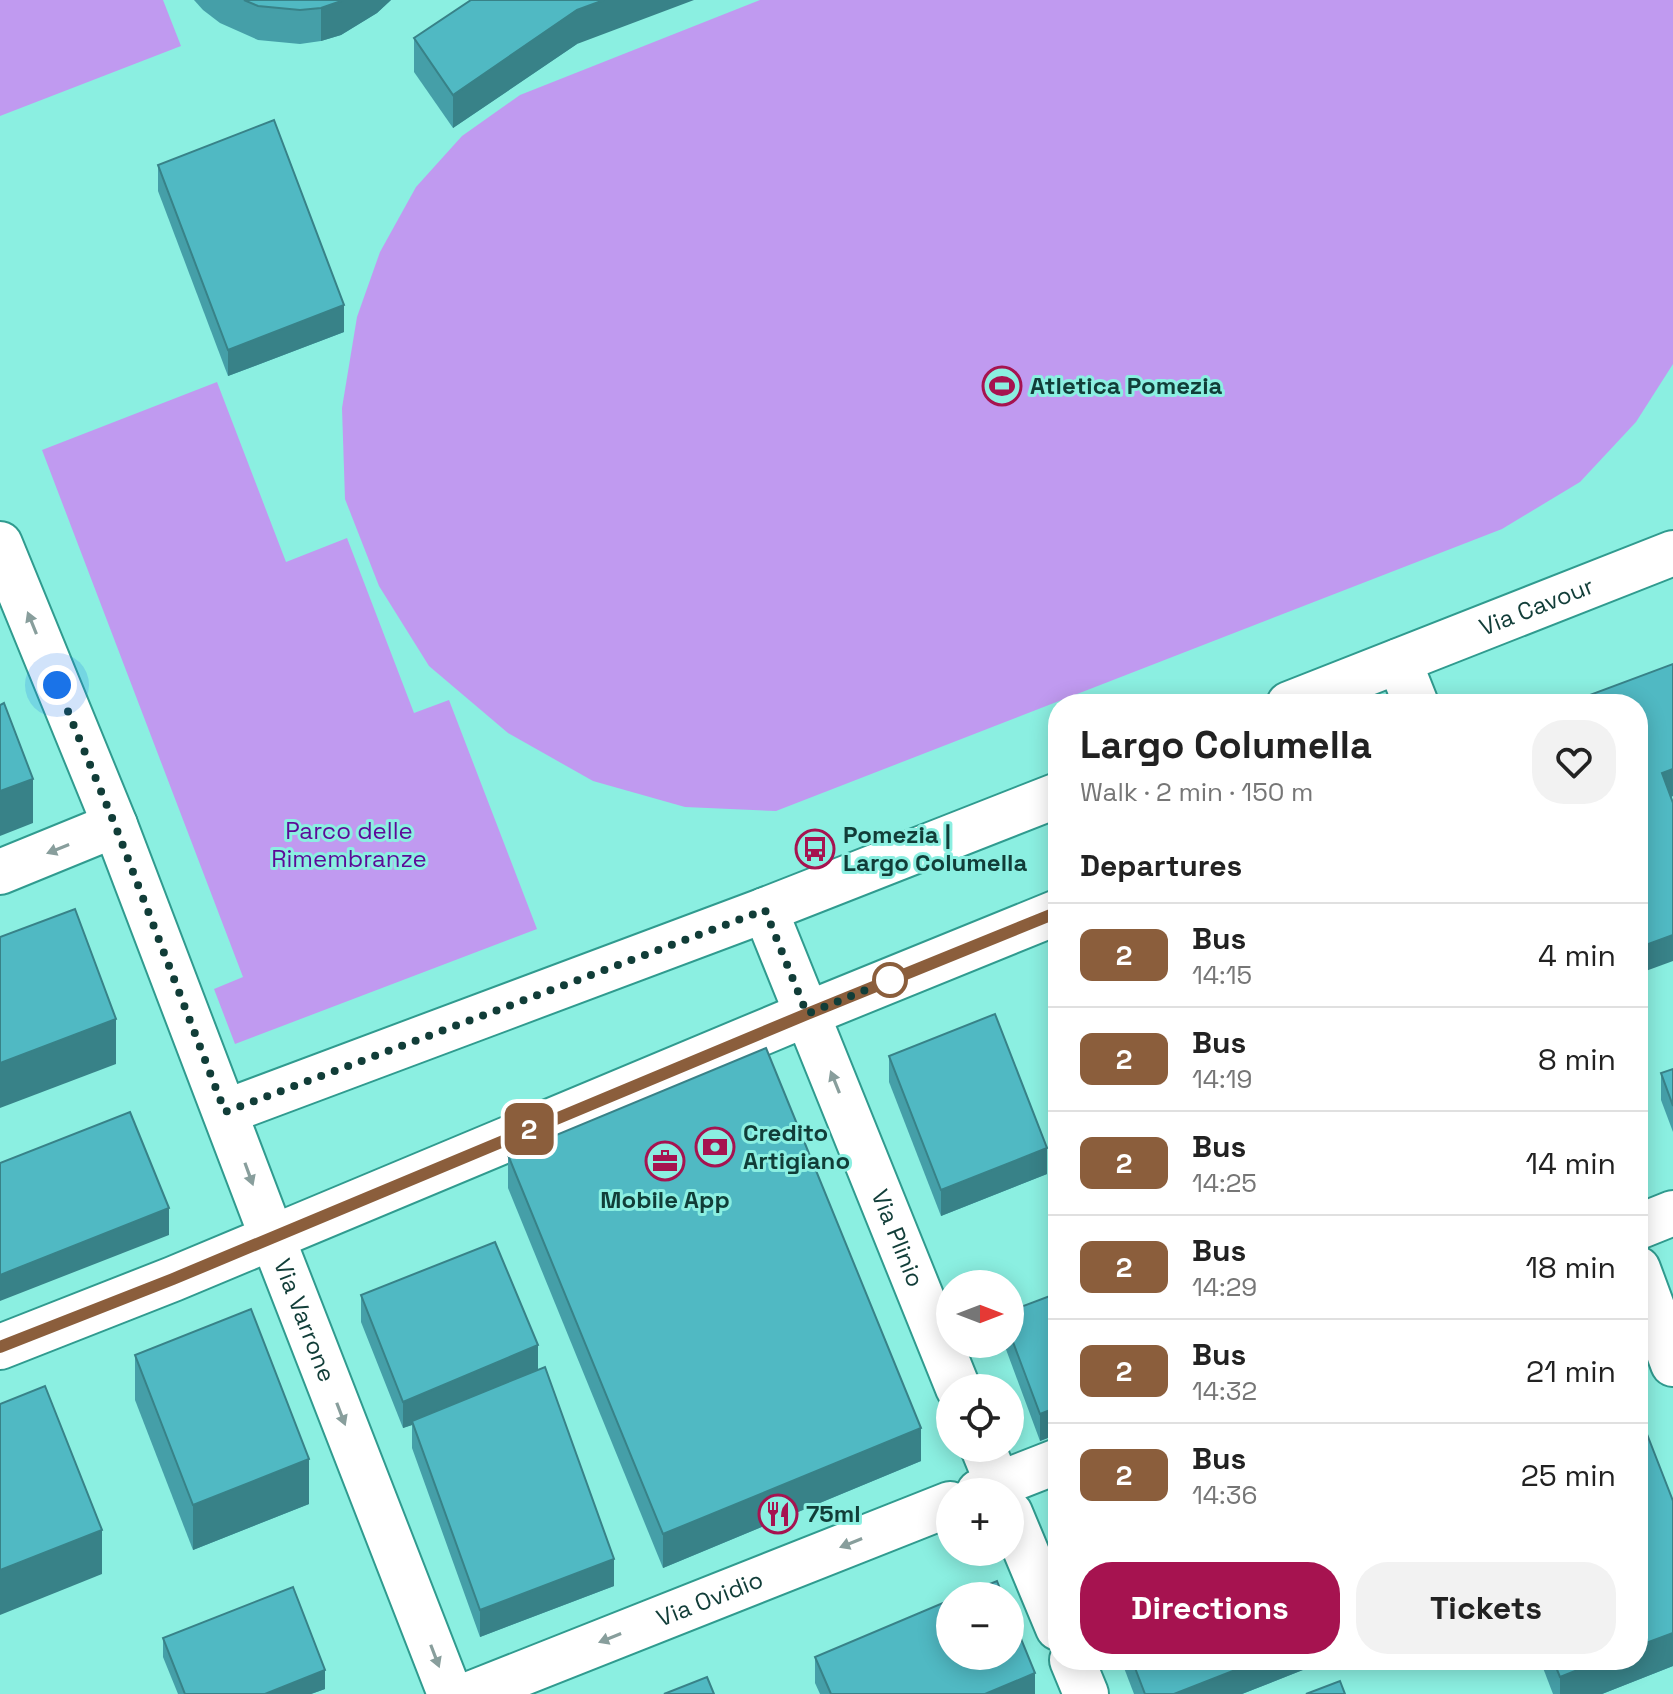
<!DOCTYPE html>
<meta charset="utf-8">
<style>
body{margin:0;font-family:"Space Grotesk",sans-serif;background:#f2f2f2;color:#222;height:100vh;display:flex;flex-direction:column;font-size:30px;white-space:nowrap}
*{box-sizing:border-box;margin:0}
p{font-size:26px;color:#767676}
.icon{flex:none;width:44px;height:44px;fill:none;stroke:currentColor;stroke-width:2;stroke-linecap:round;stroke-linejoin:round}
.map{position:relative;flex:1;overflow:hidden}
.sheet{position:absolute;left:1048px;top:694px;width:600px;height:976px;display:flex;flex-direction:column;background:#fff;border-radius:32px;box-shadow:0 4px 20px #0003}
.sheet>*{flex:none}
.badge{padding:0 16px;border-radius:12px;font-size:28px;line-height:52px}
.needle{width:52px;rotate:90deg}
.fabs{position:absolute;left:936px;top:1270px;display:grid;gap:16px}
.fabs a{display:grid;place-items:center;width:88px;height:88px;border-radius:50%;background:#fff;box-shadow:0 4px 20px #0003;font-size:40px}
.you{position:absolute;width:40px;height:40px;margin:-20px;border:6px solid #fff;border-radius:50%;background:#1a73e8;box-shadow:0 0 0 12px #1a73e833}
.map>.badge{position:absolute;translate:-50% -50%;box-shadow:0 0 0 4px #fff}
h2{padding:0 32px;font-size:30px;line-height:72px}
.round{display:grid;place-items:center;flex:none;width:84px;height:84px;border-radius:32px;background:#f2f2f2}
.summary{display:flex;align-items:center;justify-content:space-between;height:136px;padding:0 32px}
h1{font-size:38px;font-weight:700;line-height:60px}
.primary-button{display:flex;gap:16px;margin-top:auto;padding:16px 32px}
.primary-button a{flex:1;height:92px;border-radius:32px;background:#a61350;color:#fff;font-size:32px;font-weight:700;line-height:92px;text-align:center}
.primary-button a+a{background:#f2f2f2;color:#222}
ul{padding:0;list-style:none}
li{display:flex;align-items:center;gap:24px;height:104px;padding:0 32px;border-top:2px solid #e0e0e0}
li div{flex:1}
li b{display:block;font-size:30px}
li em{font-style:normal}
li .badge{min-width:88px;font-weight:700;text-align:center}
.map>svg:first-child{display:block}
.green{fill:#c09af0}
.lines{fill:none;stroke-linecap:round;stroke-linejoin:round}
.street-casing{stroke:#309b8f;stroke-width:48}
.street{stroke:#fff;stroke-width:44}
.wall{fill:#459fa8}
.shaded-wall{fill:#388288}
.building{fill:#50b9c3;stroke:#388288;stroke-width:2}
.oneway{fill:#889e9c}
.line-casing{stroke:#fff;stroke-width:18}
.line{stroke:#8b5e3c;stroke-width:12}
.walk{stroke:#113d38;stroke-width:8;stroke-dasharray:0 14.4}
.stop-dot{fill:#fff;stroke:#8b5e3c;stroke-width:4}
.labels{text-anchor:middle;stroke-width:6;stroke-linejoin:round;paint-order:stroke}
.poi-label{font-size:24px;font-weight:bold;fill:#113d38;stroke:#8befe1;text-anchor:start}
.street-label{font-size:24px;fill:#113d38;stroke:#8befe1}
.park-label{font-size:24px;fill:#5d0a97;stroke:#8befe1}
</style>
<div class="map">
<svg width="1673" height="1694" viewBox="0 0 1673 1694">
<rect width="100%" height="100%" fill="#8befe1"/>
<g class="green">
<polygon points="0,0 163,0 181,46 0,116"/>
<polygon points="760,0 1673,0 1673,364 1636,422 1580,482 1502,529 776,811 685,807 593,781 508,733 429,666 379,586 345,499 342,408 357,317 380,252 416,187 462,136 520,95"/>
<polygon points="217,382 286,562 347,538 414,713 449,700 537,929 235,1044 214,989 243,977 42,450"/>
</g>
<g class="lines">
<defs>
<g id="street">
<path id="s1" d="M0,544L115,825L272,1237L450,1694"/>
<polyline points="1399,661 1416,704"/>
<path id="s2" d="M1289,704L1673,553"/>
<polyline points="0,872 115,825"/>
<path id="s3" d="M765,910L958,1388"/>
<polyline points="225,1112 765,910 1058,795"/>
<polyline points="1638,1227 1673,1213"/>
<polyline points="1638,1269 1673,1364"/>
<polyline points="0,1347 173,1279 807,1014 1058,912"/>
<polyline points="983,1448 1001,1492"/>
<polyline points="979,1492 1058,1461"/>
<polyline points="1010,1513 1058,1628"/>
<polyline points="1072,1660 1086,1694"/>
<path id="s4" d="M470,1694L950,1504"/>
</g>
</defs>
<use href="#street" class="street-casing"/>
<use href="#street" class="street"/>
</g>
<g class="wall">
<polygon points="194,0 391,0 377,13 341,35 321,41 300,44 258,40 220,23 203,10"/>
<polygon points="414,38 577,44 453,128 414,72"/>
<polygon points="158,165 344,332 228,376 158,191"/>
<polygon points="1673,664 1673,796 1671,797 1643,972 1638,959 1638,704 1587,704 1587,696"/>
<polygon points="889,1056 1047,1174 941,1216 889,1082"/>
<polygon points="1673,1069 1673,1132 1661,1100 1661,1073"/>
<polygon points="508,1155 921,1461 663,1568 508,1188"/>
<polygon points="1058,1293 1058,1434 1040,1441 1004,1344 1010,1344 1010,1311"/>
<polygon points="361,1295 538,1370 614,1586 480,1637 412,1448 412,1425 403,1428 361,1322"/>
<polygon points="135,1355 309,1504 193,1550 135,1400"/>
<polygon points="163,1638 325,1689 311,1694 178,1694 163,1657"/>
<polygon points="815,1657 1035,1694 820,1694 815,1683"/>
<polygon points="1121,1660 1328,1660 1242,1694 1134,1694"/>
<polygon points="1540,1660 1638,1660 1673,1666 1602,1694 1553,1694"/>
</g>
<g class="shaded-wall">
<polygon points="344,0 391,0 377,13 341,35 321,41 321,8"/>
<polygon points="604,0 694,0 577,44 453,128 453,95 577,10"/>
<polygon points="344,305 344,332 228,376 228,350"/>
<polygon points="1673,769 1673,796 1662,800 1662,773"/>
<polygon points="33,779 33,823 0,836 0,791"/>
<polygon points="1673,935 1673,961 1643,972 1643,946"/>
<polygon points="116,1019 116,1064 0,1108 0,1063"/>
<polygon points="1047,1148 1047,1174 941,1216 941,1190"/>
<polygon points="169,1208 169,1235 0,1301 0,1275"/>
<polygon points="538,1345 538,1372 412,1421 412,1425 403,1428 403,1402"/>
<polygon points="1058,1407 1058,1434 1040,1441 1040,1414"/>
<polygon points="921,1428 921,1461 663,1568 663,1534"/>
<polygon points="309,1459 309,1504 193,1550 193,1505"/>
<polygon points="102,1530 102,1574 0,1615 0,1570"/>
<polygon points="614,1559 614,1586 480,1637 480,1610"/>
<polygon points="1673,1633 1673,1666 1602,1694 1560,1694 1560,1677 1603,1660 1638,1660 1638,1646"/>
<polygon points="1261,1660 1328,1660 1242,1694 1174,1694"/>
<polygon points="325,1670 325,1689 311,1694 265,1694"/>
<polygon points="1035,1673 1035,1694 985,1694"/>
</g>
<g class="building">
<polygon points="244,0 344,0 321,8 300,10 258,6"/>
<polygon points="471,0 604,0 577,10 453,95 414,38"/>
<polygon points="274,120 344,305 228,350 158,165"/>
<polygon points="1673,664 1673,769 1662,773 1673,803 1673,935 1643,946 1638,933 1638,704 1590,704 1587,696"/>
<polygon points="4,703 33,779 0,791 0,705"/>
<polygon points="75,909 116,1019 0,1063 0,937"/>
<polygon points="995,1014 1047,1148 941,1190 889,1056"/>
<polygon points="766,1048 921,1428 663,1534 508,1155"/>
<polygon points="1673,1069 1673,1106 1661,1073"/>
<polygon points="130,1112 169,1208 0,1275 0,1163"/>
<polygon points="495,1242 538,1345 403,1402 361,1295"/>
<polygon points="1058,1293 1058,1407 1040,1414 1010,1334 1010,1311"/>
<polygon points="251,1309 309,1459 193,1505 135,1355"/>
<polygon points="545,1367 614,1559 480,1610 412,1421"/>
<polygon points="45,1386 102,1530 0,1570 0,1404"/>
<polygon points="1638,1411 1673,1501 1673,1633 1638,1646"/>
<polygon points="997,1581 1003,1596 960,1596"/>
<polygon points="293,1587 325,1670 265,1694 185,1694 163,1638"/>
<polygon points="950,1600 950,1656 1010,1656 1010,1612 1035,1673 985,1694 831,1694 815,1657"/>
<polygon points="1132,1660 1261,1660 1174,1694 1145,1694"/>
<polygon points="1553,1660 1603,1660 1560,1677"/>
<polygon points="707,1677 714,1694 664,1694"/>
<polygon points="1340,1681 1345,1694 1306,1694"/>
</g>
<defs><path id="oneway-solid" d="M-6-.8H1V-3.2L6.5 0L1 3.2V.8H-6Z" transform="scale(2)"/></defs>
<g class="oneway">
<use href="#oneway-solid" transform="translate(32 623) rotate(-112)"/>
<use href="#oneway-solid" transform="translate(58 849) rotate(158)"/>
<use href="#oneway-solid" transform="translate(835 1082) rotate(-112)"/>
<use href="#oneway-solid" transform="translate(249 1174) rotate(70)"/>
<use href="#oneway-solid" transform="translate(341 1414) rotate(69)"/>
<use href="#oneway-solid" transform="translate(851 1543) rotate(158)"/>
<use href="#oneway-solid" transform="translate(610 1638) rotate(158)"/>
<use href="#oneway-solid" transform="translate(435 1656) rotate(69)"/>
</g>
<g class="lines">
<defs>
<polyline id="line" points="0,1347 173,1279 807,1014 1058,912"/>
</defs>
<use href="#line" class="line-casing"/>
<use href="#line" class="line"/>
<polyline class="walk" points="57,685 115,825 225,1112 765,910 807,1014 890,980"/>
</g>
<defs>
<symbol id="stadium-ring" viewBox="-11 -11 22 22"><circle r="9.5" fill="#8befe1" stroke="#a61350" stroke-width="1.5"/><path d="M0-5a6.5 5 0 1 0 0 10a6.5 5 0 1 0 0-10ZM-3.5-1.8h7v3.6h-7Z" fill="#a61350"/></symbol>
<symbol id="bus-ring" viewBox="-11 -11 22 22"><circle r="9.5" fill="#8befe1" stroke="#a61350" stroke-width="1.5"/><path d="M-5-6H5V4H4V6H2V4H-2V6H-4V4H-5ZM-3.5-4V0h7V-4ZM-3.5 1.2v1.5H-2V1.2ZM2 1.2v1.5H3.5V1.2Z" fill="#a61350"/></symbol>
<symbol id="bank-ring" viewBox="-11 -11 22 22"><circle r="9.5" fill="#8befe1" stroke="#a61350" stroke-width="1.5"/><path d="M-6-4H6V4H-6ZM0-2.3a2.3 2.3 0 1 0 0 4.6a2.3 2.3 0 1 0 0-4.6Z" fill="#a61350"/></symbol>
<symbol id="office-ring" viewBox="-11 -11 22 22"><circle r="9.5" fill="#8befe1" stroke="#a61350" stroke-width="1.5"/><path d="M-6-3h4V-5.5h4V-3h4V5H-6ZM-1-4.5V-3h2v-1.5ZM-6 0V1H6V0Z" fill="#a61350"/></symbol>
<symbol id="restaurant-ring" viewBox="-11 -11 22 22"><circle r="9.5" fill="#8befe1" stroke="#a61350" stroke-width="1.5"/><path d="M-5-6h1v4h1v-4h1v4h1v-4h1v5L-1.5 .5V6h-2V.5L-5-1ZM5-6V6H3V1.5H1.5Q1.5-4 5-6Z" fill="#a61350"/></symbol>
</defs>
<g fill-rule="evenodd">
<use href="#stadium-ring" x="980" y="364" width="44" height="44"/>
<use href="#bus-ring" x="793" y="827" width="44" height="44"/>
<use href="#bank-ring" x="693" y="1125" width="44" height="44"/>
<use href="#office-ring" x="643" y="1139" width="44" height="44"/>
<use href="#restaurant-ring" x="756" y="1492" width="44" height="44"/>
</g>
<circle class="stop-dot" cx="890" cy="980" r="16"/>
<g class="labels">
<g class="poi-label">
<text x="1030" y="394">Atletica Pomezia</text>
<text x="843" y="843">Pomezia |<tspan x="843" dy="28">Largo Columella</tspan></text>
<text x="743" y="1141">Credito<tspan x="743" dy="28">Artigiano</tspan></text>
<text x="665" y="1208" text-anchor="middle">Mobile App</text>
<text x="806" y="1522">75ml</text>
</g>
<g class="street-label">
<text dy="8" stroke="none"><textPath href="#s2" startOffset="266">Via Cavour</textPath></text>
<text dy="8" stroke="none"><textPath href="#s3" startOffset="354">Via Plinio</textPath></text>
<text dy="8" stroke="none"><textPath href="#s1" startOffset="834">Via Varrone</textPath></text>
<text dy="8" stroke="none"><textPath href="#s4" startOffset="258">Via Ovidio</textPath></text>
</g>
<g class="park-label">
<text x="349" y="839">Parco delle<tspan x="349" dy="28">Rimembranze</tspan></text>
</g>
</g>
</svg>
<div class="fabs">
<a><svg class="needle" viewBox="-14 -14 28 28"><path d="M0-13l5 13h-10z" fill="#e53935"/><path d="M0 13l5-13h-10z" fill="#767676"/></svg></a>
<a><svg class="icon" aria-label="locate" viewBox="0 0 24 24"><circle cx="12" cy="12" r="6"/><path d="M12 2v4M12 18v4M2 12h4M18 12h4"/></svg></a>
<a>+</a>
<a>−</a>
</div>
<div class="you" style="left:57px;top:685px"></div>
<b class="badge" style="left:529px;top:1129px;background:#8b5e3c;color:#fff">2</b>
<section class="sheet">
<div class="summary"><div><h1>Largo Columella</h1><p>Walk · 2 min · 150 m</p></div><a class="round"><svg class="icon" aria-label="heart" viewBox="0 0 24 24"><path d="M12 20l-8-8c-3-5 5-10 8-4 3-6 11-1 8 4z"/></svg></a></div>
<h2>Departures</h2>
<ul>
<li><span class="badge" style="background:#8b5e3c;color:#fff">2</span><div><b>Bus</b><p>14:15</p></div><em>4 min</em></li>
<li><span class="badge" style="background:#8b5e3c;color:#fff">2</span><div><b>Bus</b><p>14:19</p></div><em>8 min</em></li>
<li><span class="badge" style="background:#8b5e3c;color:#fff">2</span><div><b>Bus</b><p>14:25</p></div><em>14 min</em></li>
<li><span class="badge" style="background:#8b5e3c;color:#fff">2</span><div><b>Bus</b><p>14:29</p></div><em>18 min</em></li>
<li><span class="badge" style="background:#8b5e3c;color:#fff">2</span><div><b>Bus</b><p>14:32</p></div><em>21 min</em></li>
<li><span class="badge" style="background:#8b5e3c;color:#fff">2</span><div><b>Bus</b><p>14:36</p></div><em>25 min</em></li>
</ul>
<div class="primary-button"><a>Directions</a><a>Tickets</a></div>
</section>
</div>
